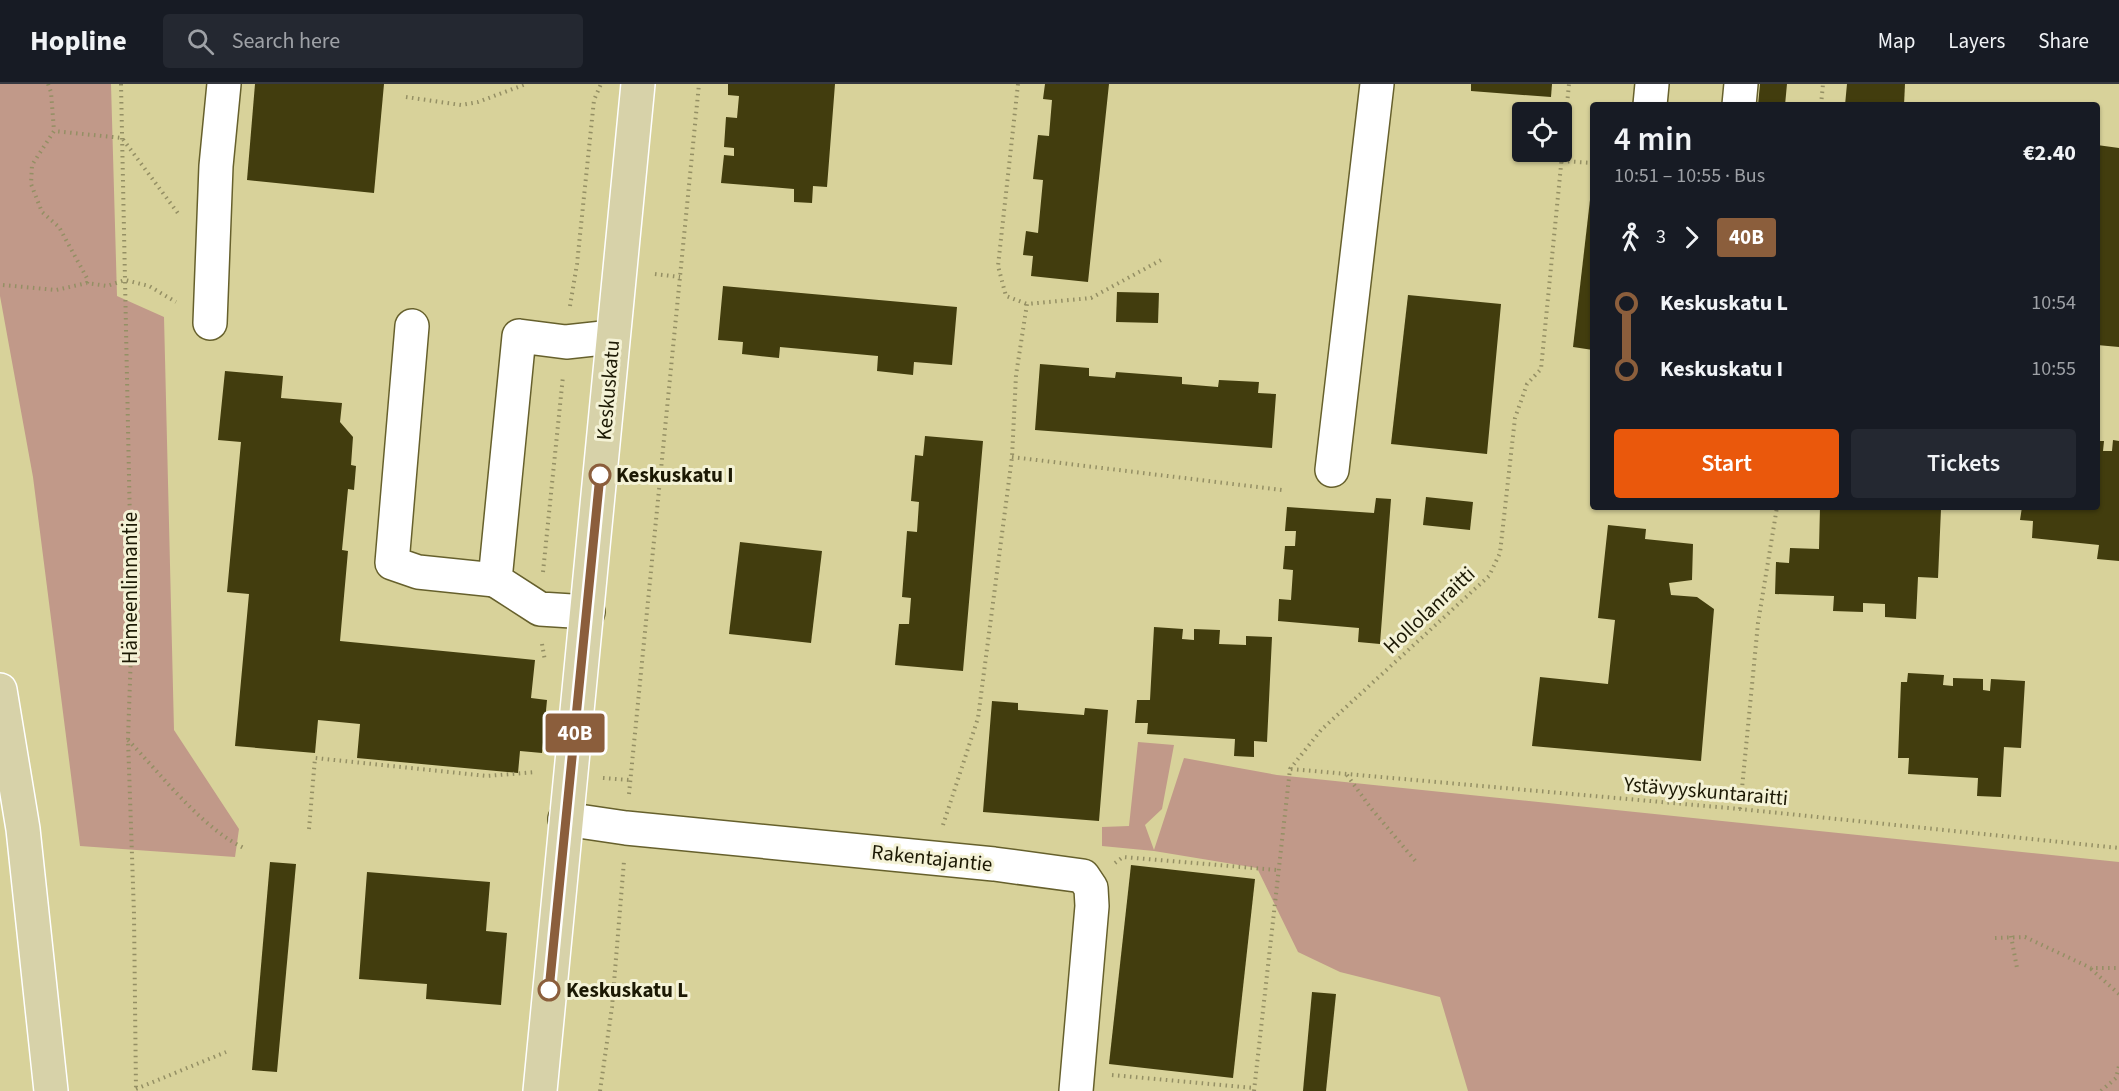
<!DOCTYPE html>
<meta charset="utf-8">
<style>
body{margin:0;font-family:"Source Sans 3",sans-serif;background:#242831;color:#f1f3f6;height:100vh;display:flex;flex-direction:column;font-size:22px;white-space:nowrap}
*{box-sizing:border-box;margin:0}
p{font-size:20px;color:#9ea1a6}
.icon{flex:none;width:33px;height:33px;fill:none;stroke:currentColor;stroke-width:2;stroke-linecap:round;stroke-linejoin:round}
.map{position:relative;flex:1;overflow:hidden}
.panel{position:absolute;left:1590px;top:18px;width:510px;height:408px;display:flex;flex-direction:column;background:#171b24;border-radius:6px;box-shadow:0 2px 4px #0004}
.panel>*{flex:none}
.badge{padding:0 12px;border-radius:4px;font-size:21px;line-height:39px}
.buttons{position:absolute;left:1512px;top:18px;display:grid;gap:12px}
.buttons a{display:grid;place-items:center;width:60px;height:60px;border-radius:6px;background:#171b24;box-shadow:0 2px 4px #0004;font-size:30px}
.map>.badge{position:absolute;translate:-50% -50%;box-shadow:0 0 0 3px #fff}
.legs{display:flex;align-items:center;gap:9px;height:66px;padding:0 24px;font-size:20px}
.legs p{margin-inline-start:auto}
.summary{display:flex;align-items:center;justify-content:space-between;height:102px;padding:0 24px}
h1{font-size:33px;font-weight:600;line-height:45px}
.button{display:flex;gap:12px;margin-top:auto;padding:12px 24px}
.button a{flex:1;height:69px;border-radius:6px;background:#ea580c;color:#fff;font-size:24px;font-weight:600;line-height:69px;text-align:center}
.button a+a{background:#242831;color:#f1f3f6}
ul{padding:0 24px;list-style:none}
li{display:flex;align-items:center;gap:21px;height:66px;font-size:22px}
li i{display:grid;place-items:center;width:9px;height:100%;margin:0 8px;background:currentColor}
li i::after{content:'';width:15px;height:15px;margin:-8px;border:4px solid;border-radius:50%;background:#171b24}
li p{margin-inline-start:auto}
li:first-child i{background:linear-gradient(#0000 50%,currentColor 0)}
li:last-child i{background:linear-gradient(currentColor 50%,#0000 0)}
header{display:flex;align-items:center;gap:36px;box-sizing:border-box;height:84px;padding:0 30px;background:#171b24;border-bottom:2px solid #363941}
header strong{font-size:28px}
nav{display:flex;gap:33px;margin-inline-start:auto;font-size:21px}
.search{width:420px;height:54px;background:#242831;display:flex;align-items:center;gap:15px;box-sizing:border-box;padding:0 21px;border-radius:6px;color:#9ea1a6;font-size:22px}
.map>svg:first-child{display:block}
.green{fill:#c19989}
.building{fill:#423d0e}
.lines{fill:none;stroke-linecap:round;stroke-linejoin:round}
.minor-casing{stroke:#66602c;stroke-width:36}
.major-casing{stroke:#fff;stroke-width:36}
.path{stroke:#948f64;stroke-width:4;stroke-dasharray:1.5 4.5;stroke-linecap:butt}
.minor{stroke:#fff;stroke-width:33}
.major{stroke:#d7d2a9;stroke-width:33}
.line-1-casing{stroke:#fff;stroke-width:14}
.line-1{stroke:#8b5e3c;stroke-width:9}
.stop-1-dot{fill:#fff;stroke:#8b5e3c;stroke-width:3}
.labels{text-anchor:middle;stroke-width:6;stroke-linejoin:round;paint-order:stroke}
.street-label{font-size:21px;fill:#1c1904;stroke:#f4f2d6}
.stop-label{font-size:21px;font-weight:bold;fill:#1c1904;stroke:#f4f2d6;text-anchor:start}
</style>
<header>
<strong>Hopline</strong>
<div class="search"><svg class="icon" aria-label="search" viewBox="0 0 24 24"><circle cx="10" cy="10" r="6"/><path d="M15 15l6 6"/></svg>Search here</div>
<nav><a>Map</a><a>Layers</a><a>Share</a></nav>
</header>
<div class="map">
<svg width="2119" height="1007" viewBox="0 0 2119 1007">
<rect width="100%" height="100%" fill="#d8d29a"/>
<g class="green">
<polygon points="0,0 111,0 117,212 164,233 174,646 239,745 235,773 80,762 33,393 0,212"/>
<polygon points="1138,658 1174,661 1162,725 1145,741 1154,766 1184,674 1277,691 2119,778 2119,1007 1468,1007 1440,913 1340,888 1298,868 1257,784 1154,767 1102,762 1102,743 1129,742"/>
</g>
<g class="building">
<polygon points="255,0 384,0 374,109 247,96"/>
<polygon points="728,0 835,0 827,103 813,102 812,119 794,118 794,105 721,99 724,71 734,72 734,64 724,63 726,33 737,34 739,12 728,11"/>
<polygon points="1045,0 1109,0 1088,198 1031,192 1033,172 1023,171 1026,147 1038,149 1043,96 1033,95 1038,51 1049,52 1052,16 1043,15"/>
<polygon points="1471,0 1552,0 1551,13 1471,7"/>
<polygon points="1760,0 1787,0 1785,21 1758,21"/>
<polygon points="1847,0 1905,0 1904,21 1845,21"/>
<polygon points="2097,61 2119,64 2119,263 2097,261"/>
<polygon points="1590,116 1593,116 1593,266 1573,263"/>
<polygon points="723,202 957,223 952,281 914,278 913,291 877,287 878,272 780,263 779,274 742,270 743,258 718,256"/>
<polygon points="1117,208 1159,209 1158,239 1116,238"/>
<polygon points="1408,211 1501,220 1487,370 1391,360"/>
<polygon points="1040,280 1089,284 1089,292 1115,294 1116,288 1182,293 1182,300 1218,303 1219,296 1259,298 1258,309 1276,310 1272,364 1035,346"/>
<polygon points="225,287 283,292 281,314 342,319 340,338 353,353 351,381 356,382 354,406 348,405 342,466 348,467 340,557 535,576 531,614 547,616 542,669 520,667 518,689 357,674 360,640 318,636 315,669 235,662 249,510 227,508 241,358 218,356"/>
<polygon points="925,352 983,357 963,587 895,581 899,540 909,540 911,514 902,513 907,447 917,448 919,418 911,417 915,371 923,372"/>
<polygon points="2113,356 2119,357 2119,477 2097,475 2099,461 2032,454 2033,437 2020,436 2022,423 2097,423 2097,357 2104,357 2103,367 2112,367"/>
<polygon points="1426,413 1473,418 1470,446 1423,441"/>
<polygon points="1376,414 1391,415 1380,560 1358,558 1359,544 1278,537 1279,515 1291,516 1293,486 1283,485 1285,462 1295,462 1296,447 1285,447 1287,423 1374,429"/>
<polygon points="1820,423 1941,425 1938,494 1918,493 1916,535 1885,533 1885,520 1863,519 1863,528 1833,527 1834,512 1775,510 1776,478 1789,479 1790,464 1819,465"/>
<polygon points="1608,441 1646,445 1645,455 1693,460 1692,496 1669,499 1671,511 1697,513 1714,525 1701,677 1532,662 1540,593 1608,600 1615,536 1598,534"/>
<polygon points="740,458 822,467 811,559 729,550"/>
<polygon points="1154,543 1183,545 1182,555 1194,556 1194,545 1220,546 1219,560 1246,561 1246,552 1272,553 1267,658 1254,657 1254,673 1234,672 1235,655 1147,650 1148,639 1135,639 1137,616 1150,616"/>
<polygon points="1908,589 1944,591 1943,601 1953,602 1953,594 1983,595 1983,606 1990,607 1991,595 2025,597 2021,664 2004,663 2001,713 1977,712 1978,694 1908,690 1909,674 1898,674 1901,598 1907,598"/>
<polygon points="992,617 1018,619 1018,626 1084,631 1085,624 1108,626 1099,737 983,728"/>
<polygon points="270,778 296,780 277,988 252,986"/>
<polygon points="1131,781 1255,795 1233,994 1109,980"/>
<polygon points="367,788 490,798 486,847 507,849 501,921 426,915 427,900 359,895"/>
<polygon points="1312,908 1336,910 1326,1007 1303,1007"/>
</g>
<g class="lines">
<defs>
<g id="minor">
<polyline points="1650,21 1652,0"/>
<polyline points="1739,21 1741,0"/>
<polyline points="210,239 216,82 224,0"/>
<polyline points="412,242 392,479 418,488 495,496"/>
<polyline points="1332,386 1377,0"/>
<polyline points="588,528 540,525 495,496 519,252 566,258 612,253"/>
<polyline points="565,735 626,744 994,780 1083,792 1091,804 1092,822 1076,1007"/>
</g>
<g id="major">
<polyline points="0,606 23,745 51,1007"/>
<path d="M540,1007C570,671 608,336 638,0"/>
</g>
</defs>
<use href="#minor" class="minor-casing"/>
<use href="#major" class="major-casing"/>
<g class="path">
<polyline points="48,0 51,8 54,47"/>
<polyline points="121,0 132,539 128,655 134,830 136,1007"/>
<polyline points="1018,0 998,182 1006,212 1027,220"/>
<polyline points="406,13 461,21 478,18 526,0"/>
<polyline points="1821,21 1823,0"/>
<polyline points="1562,77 1593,79"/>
<polyline points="655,190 680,193"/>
<polyline points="87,199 88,196 59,143 42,128 31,100 32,81 54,47 122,54 180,132"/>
<polyline points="3,201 56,206 87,199 107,202 125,196 149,202 176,218"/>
<polyline points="570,222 577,180 594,16 601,0"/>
<polyline points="1012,373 1282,406"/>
<polyline points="543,488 563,292"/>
<polyline points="542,560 545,577"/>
<path d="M128,656C162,691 202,745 246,765"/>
<polyline points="1291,685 1740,725 2119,764"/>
<polyline points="1347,691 1370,723 1418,780"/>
<polyline points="603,694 629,696"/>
<polyline points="629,710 699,0"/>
<polyline points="1740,725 1758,539 1777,423"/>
<polyline points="943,741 978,634 1012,373 1016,291 1027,220 1091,214 1163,175"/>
<polyline points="309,745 315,674 487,692 536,688"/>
<polyline points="1115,779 1123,773 1277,786"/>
<polyline points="2011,852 2017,884"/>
<polyline points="1995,854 2025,853 2091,884 2119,884"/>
<polyline points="2091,885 2119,910"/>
<polyline points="1112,991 1254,1004"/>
<polyline points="136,1005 226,968"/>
<polyline points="600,1007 612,923 624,777"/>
<polyline points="1254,1007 1290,685 1321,646 1489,492 1500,469 1515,334 1527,300 1541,285 1569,0"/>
<polyline points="2101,1007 2116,994 2119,982"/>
</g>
<use href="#minor" class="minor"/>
<use href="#major" class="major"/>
</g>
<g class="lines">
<defs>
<polyline id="line-1" points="549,906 600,391"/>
</defs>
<use href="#line-1" class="line-1-casing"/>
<use href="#line-1" class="line-1"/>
</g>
<g class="stop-1-dot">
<circle cx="600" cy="391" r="10"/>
<circle cx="549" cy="906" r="10"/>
</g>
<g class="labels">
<g class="street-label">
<text transform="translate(608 306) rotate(-85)" y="7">Keskuskatu</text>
<text transform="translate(130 504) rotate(-90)" y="7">Hämeenlinnantie</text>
<text transform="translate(1429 526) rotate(-43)" y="7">Hollolanraitti</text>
<text transform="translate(1706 707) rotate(5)" y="7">Ystävyyskuntaraitti</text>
<text transform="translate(932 774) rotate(6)" y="7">Rakentajantie</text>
</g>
<g class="stop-label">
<text x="616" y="398">Keskuskatu I</text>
<text x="566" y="913">Keskuskatu L</text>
</g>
</g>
</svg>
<div class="buttons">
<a><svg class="icon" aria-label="locate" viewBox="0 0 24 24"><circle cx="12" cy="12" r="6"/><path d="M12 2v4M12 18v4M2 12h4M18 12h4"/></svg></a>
</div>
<b class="badge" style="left:575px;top:649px;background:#8b5e3c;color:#fff">40B</b>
<section class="panel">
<div class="summary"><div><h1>4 min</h1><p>10:51 – 10:55 · Bus</p></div><b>€2.40</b></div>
<div class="legs"><svg class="icon" aria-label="walk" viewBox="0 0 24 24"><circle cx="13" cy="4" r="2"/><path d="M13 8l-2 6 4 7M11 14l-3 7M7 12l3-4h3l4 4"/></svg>3<svg class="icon" aria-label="forward" viewBox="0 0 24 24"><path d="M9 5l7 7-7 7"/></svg><b class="badge" style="background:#8b5e3c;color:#fff">40B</b></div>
<ul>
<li><i style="color:#8b5e3c"></i><b>Keskuskatu L</b><p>10:54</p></li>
<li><i style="color:#8b5e3c"></i><b>Keskuskatu I</b><p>10:55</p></li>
</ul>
<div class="button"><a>Start</a><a>Tickets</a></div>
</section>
</div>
